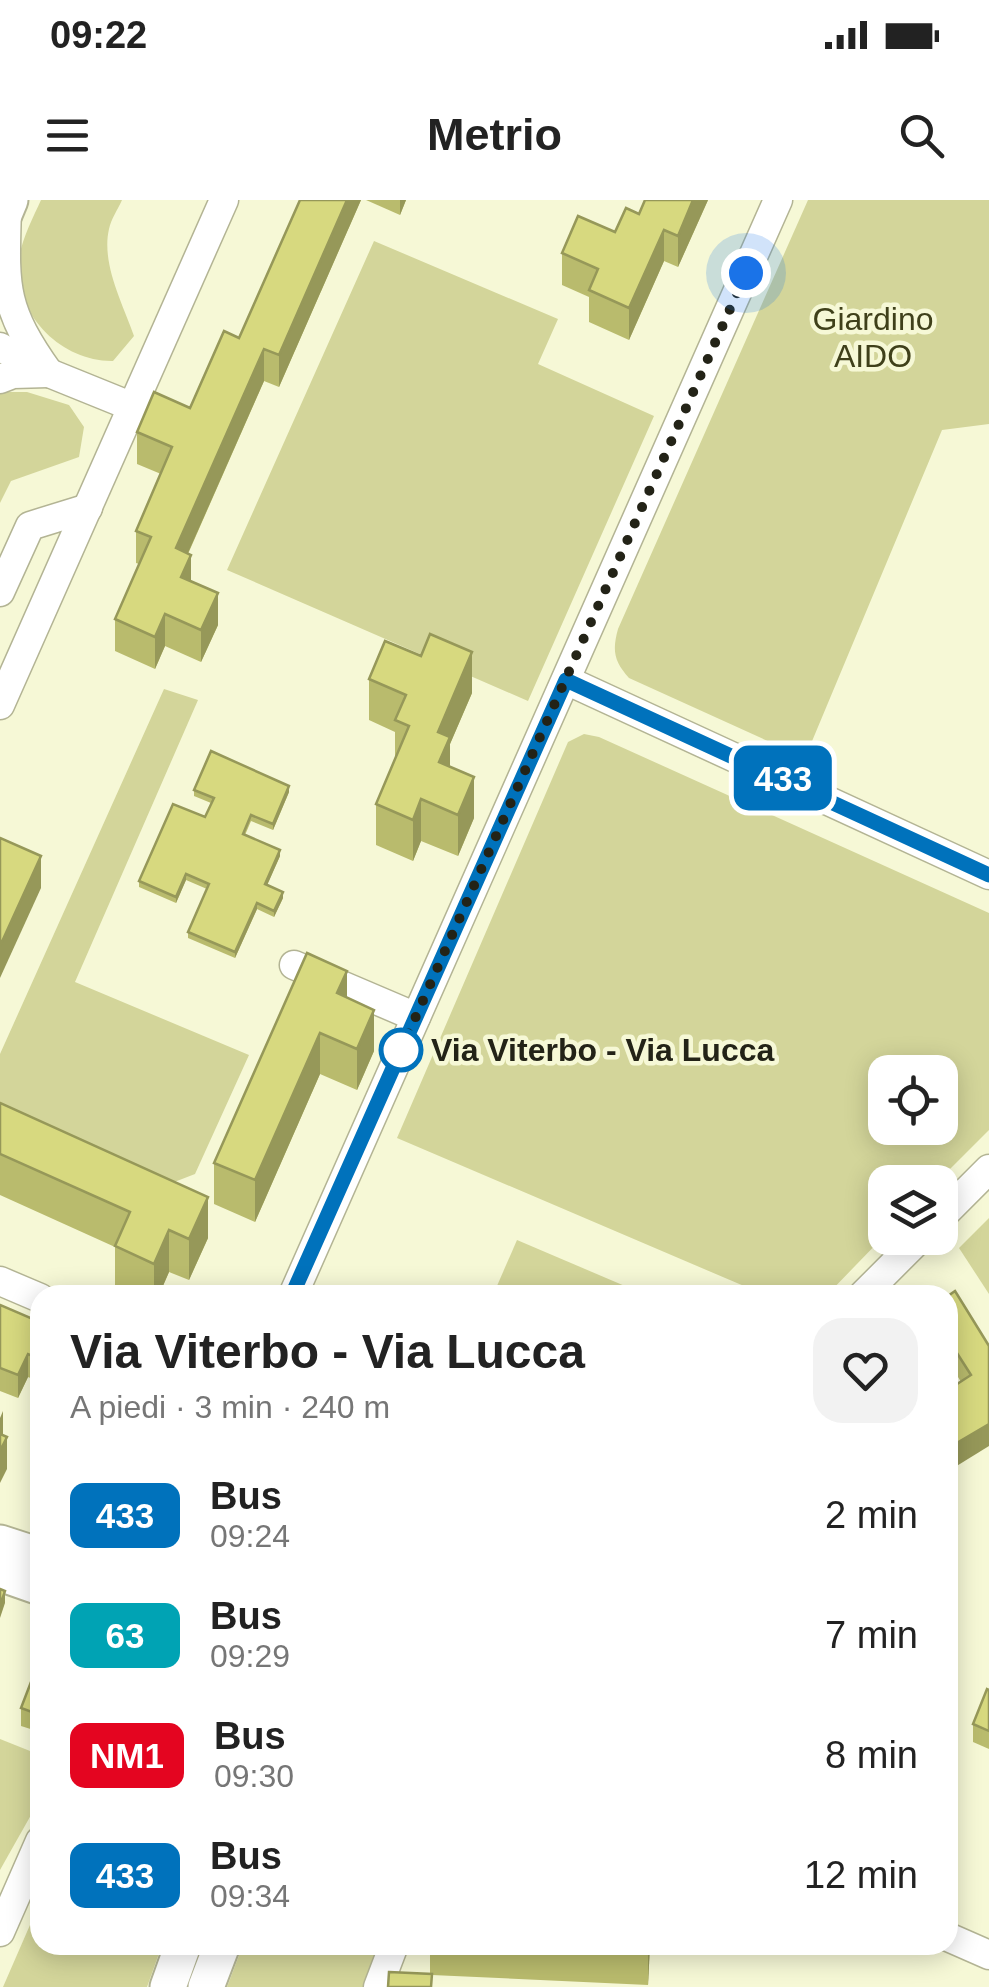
<!DOCTYPE html>
<html lang="it">
<meta charset="utf-8">
<style>
body{margin:0;font-family:Helvetica,sans-serif;background:#f2f2f2;color:#222;height:100vh;display:flex;flex-direction:column;font-size:38px;white-space:nowrap}
*{box-sizing:border-box;margin:0}
p{font-size:32px;color:#767676}
.icon{flex:none;width:55px;height:55px;fill:none;stroke:currentColor;stroke-width:2;stroke-linecap:round;stroke-linejoin:round}
.map{position:relative;flex:1;overflow:hidden}
.panel{position:absolute;left:30px;top:1085px;width:928px;height:670px;display:flex;flex-direction:column;background:#fff;border-radius:30px;box-shadow:0 5px 25px #0003}
.panel>*{flex:none}
.badge{padding:0 20px;border-radius:15px;font-size:35px;line-height:65px}
.fabs{position:absolute;left:868px;top:855px;display:grid;gap:20px}
.fabs a{display:grid;place-items:center;width:90px;height:90px;border-radius:20px;background:#fff;box-shadow:0 5px 25px #0003;font-size:50px}
.you{position:absolute;width:50px;height:50px;margin:-25px;border:8px solid #fff;border-radius:50%;background:#1a73e8;box-shadow:0 0 0 15px #1a73e833}
.map>.badge{position:absolute;translate:-50% -50%;box-shadow:0 0 0 5px #fff}
.round{display:grid;place-items:center;flex:none;width:105px;height:105px;border-radius:30px;background:#f2f2f2}
.headline{display:flex;align-items:center;justify-content:space-between;height:170px;padding:0 40px}
h1{font-size:48px;font-weight:600;line-height:75px}
ul{padding:0;list-style:none}
li{display:flex;align-items:center;gap:30px;height:120px;padding:0 40px}
li div{flex:1}
li b{display:block;font-size:38px}
li em{font-style:normal}
li .badge{min-width:110px;font-weight:700;text-align:center}
.status{display:flex;justify-content:space-between;align-items:center;height:70px;padding:0 50px;background:#fff;direction:ltr}
.status svg{height:28px;fill:currentColor}
header{display:flex;justify-content:space-between;align-items:center;height:130px;padding:0 40px;background:#fff;font-size:45px;font-weight:600}
.map>svg:first-child{display:block}
.green{fill:#d3d59a;fill-rule:evenodd}
.lines{fill:none;stroke-linecap:round;stroke-linejoin:round}
.minor-casing{stroke:#b3b494;stroke-width:31}
.major-casing{stroke:#b3b494;stroke-width:39}
.minor{stroke:#fff;stroke-width:28}
.major{stroke:#fff;stroke-width:35}
.wall{fill:#b9bb6d;fill-rule:evenodd}
.shaded-wall{fill:#969859}
.building{fill:#d7d97f;stroke:#969859;stroke-width:2.5}
.line-casing{stroke:#fff;stroke-width:22}
.line{stroke:#0072bc;stroke-width:15}
.walk{stroke:#232317;stroke-width:10;stroke-dasharray:0 18}
.stop-dot{fill:#fff;stroke:#0072bc;stroke-width:5}
.labels{text-anchor:middle;stroke-width:9;stroke-linejoin:round;paint-order:stroke}
.park-label{font-size:32px;fill:#3f401a;stroke:#f6f8d6}
.stop-label{font-size:32px;font-weight:bold;fill:#232317;stroke:#f6f8d6;text-anchor:start}
</style>
<div class="status"><b>09:22</b><svg viewBox="0 0 49 12"><path d="M0 12V9h3v3zM5 12V6h3v6zM10 12V3h3v9zM15 12V0h3v12zM26 1h20v11H26zM47 4h2v5h-2z"/></svg></div>
<header><svg class="icon" aria-label="menu" viewBox="0 0 24 24"><path d="M4 6h16M4 12h16M4 18h16"/></svg>Metrio<svg class="icon" aria-label="search" viewBox="0 0 24 24"><circle cx="10" cy="10" r="6"/><path d="M15 15l6 6"/></svg></header>
<div class="map">
<svg width="989" height="1787" viewBox="0 0 989 1787">
<rect width="100%" height="100%" fill="#f6f8d6"/>
<g class="green">
<path d="M41,0H122C118,9 111,19 109,29C101,64 123,104 134,136L113,161C63,162 17,117 18,67C19,44 32,20 41,0Z"/>
<path d="M808,0H989V224L942,230L805,558L629,478C614,461 612,451 618,429Z"/>
<polygon points="374,41 558,119 538,164 654,216 528,501 227,370"/>
<polygon points="0,192 27,192 69,205 84,227 79,257 11,281 0,303"/>
<polygon points="164,489 198,500 75,782 249,855 195,974 164,986 0,912 0,854"/>
<path d="M584,534L599,537L989,713V930L937,982H885V1035L827,1095H765L397,938L568,542ZM885,872H940V928H885Z"/>
<polygon points="989,1018 989,1094 959,1048"/>
<polygon points="517,1040 646,1095 493,1095"/>
<polygon points="0,1539 40,1555 40,1599 0,1670"/>
<polygon points="40,1702 40,1745 162,1745 147,1787 3,1787"/>
<polygon points="243,1745 383,1745 365,1787 227,1787"/>
</g>
<g class="lines">
<defs>
<g id="minor">
<path d="M7,6C5,85 1,106 49,173"/>
<polyline points="0,147 49,173 133,207"/>
<polyline points="0,179 13,174 48,173"/>
<polyline points="0,392 30,326 88,308"/>
<polyline points="566,480 989,675"/>
<polyline points="0,505 224,0"/>
<polyline points="294,765 416,817"/>
<polyline points="940,1018 989,969"/>
<polyline points="0,1081 40,1098"/>
<polyline points="293,1095 778,0"/>
<polyline points="863,1095 920,1038"/>
<polyline points="0,1732 40,1641"/>
<polyline points="948,1737 989,1755"/>
<polyline points="378,1787 394,1745"/>
</g>
<g id="major">
<polyline points="0,24 10,0"/>
<polyline points="0,1343 40,1356"/>
<polyline points="0,1373 40,1387"/>
<polyline points="168,1787 183,1745"/>
<polyline points="206,1787 222,1745"/>
</g>
</defs>
<use href="#minor" class="minor-casing"/>
<use href="#major" class="major-casing"/>
<use href="#minor" class="minor"/>
<use href="#major" class="major"/>
</g>
<g class="wall">
<polygon points="300,0 361,0 279,187 264,181 188,354 191,381 218,425 201,462 165,446 155,469 115,451 115,419 139,364 136,363 136,331 161,274 137,264 137,232 190,208 239,138"/>
<polygon points="366,0 406,0 400,15"/>
<polygon points="708,0 678,67 664,61 629,140 589,122 589,97 562,85 562,53 615,32 639,14"/>
<polygon points="369,479 472,493 450,544 450,567 474,618 458,656 421,641 413,661 376,645 376,604 395,558 395,532 369,520"/>
<polygon points="194,590 289,592 273,630 251,621 245,635 280,656 267,685 283,698 274,717 257,709 235,758 188,738 188,732 207,689 186,680 176,703 139,687 139,681 205,617 211,603 194,596"/>
<polygon points="347,798 374,851 357,890 320,874 255,1022 214,1004 214,963"/>
<polygon points="0,903 208,1038 189,1080 169,1072 159,1095 131,1095 115,1088 115,1047 0,995"/>
<path d="M948,1096L989,1146L955,1267L948,1255ZM955,1172L961,1182L954,1186L948,1177Z"/>
<polygon points="0,1105 40,1122 40,1182 28,1177 18,1198 0,1191"/>
<polygon points="40,1447 40,1532 21,1526 21,1508 33,1477 33,1468"/>
<polygon points="989,1490 989,1549 973,1542 973,1524"/>
<polygon points="430,1745 650,1745 648,1785 432,1775 430,1774"/>
</g>
<g class="shaded-wall">
<polygon points="347,0 361,0 279,187 279,155"/>
<polygon points="400,0 406,0 400,15"/>
<polygon points="693,0 708,0 678,67 678,36"/>
<polygon points="664,30 664,61 629,140 629,108"/>
<polygon points="264,149 264,181 176,380 176,348"/>
<polygon points="191,355 191,387 181,377"/>
<polygon points="218,393 218,425 201,462 201,430"/>
<polygon points="165,414 165,446 155,469 155,437"/>
<polygon points="472,452 472,493 450,544 450,578 439,604 438,532"/>
<polygon points="474,577 474,618 458,656 458,615"/>
<polygon points="289,586 289,592 273,630 273,624"/>
<polygon points="421,599 421,641 413,661 413,620"/>
<polygon points="280,650 280,656 265,690 265,684"/>
<polygon points="41,656 41,688 0,778 0,746"/>
<polygon points="186,674 186,680 176,703 176,697"/>
<polygon points="283,692 283,698 274,717 274,711"/>
<polygon points="257,703 257,709 235,758 235,752"/>
<polygon points="347,771 347,812 337,793"/>
<polygon points="374,810 374,851 357,890 357,849"/>
<polygon points="320,833 320,874 255,1022 255,980"/>
<polygon points="208,997 208,1038 189,1080 189,1039"/>
<polygon points="169,1030 169,1072 159,1095 154,1095 154,1064"/>
<polygon points="955,1150 955,1172 948,1177 948,1154"/>
<polygon points="28,1154 28,1177 18,1198 18,1175"/>
<polygon points="3,1211 3,1243 0,1250 0,1218"/>
<polygon points="989,1224 989,1246 955,1267 955,1244"/>
<polygon points="7,1237 7,1269 0,1283 0,1251"/>
<polygon points="5,1391 5,1403 0,1418 0,1406"/>
<polygon points="648,1745 650,1745 648,1785"/>
</g>
<g class="building">
<polygon points="300,0 347,0 279,155 264,149 176,348 191,355 181,377 218,393 201,430 165,414 155,437 115,419 151,337 136,331 172,247 137,232 154,192 190,208 224,131 239,138"/>
<polygon points="645,0 693,0 678,36 664,30 629,108 589,90 598,69 562,53 578,16 615,32 626,8 639,14"/>
<polygon points="430,434 472,452 438,532 450,537 439,562 474,577 458,615 421,599 413,620 376,604 409,526 395,520 406,495 369,479 385,441 421,456"/>
<polygon points="211,551 289,586 273,624 251,615 243,634 280,650 265,684 283,692 274,711 257,703 235,752 188,732 209,684 186,674 176,697 139,681 173,604 205,617 214,598 194,590"/>
<polygon points="0,638 41,656 0,746"/>
<polygon points="307,753 347,771 337,793 374,810 357,849 320,833 255,980 214,963"/>
<polygon points="0,903 208,997 189,1039 169,1030 154,1064 115,1046 130,1012 0,954"/>
<polygon points="955,1091 989,1146 989,1224 955,1244 948,1232 948,1176 954,1186 971,1175 955,1150 948,1154 948,1096"/>
<polygon points="0,1105 40,1122 40,1159 28,1154 18,1175 0,1168"/>
<polygon points="0,1234 7,1237 0,1251"/>
<polygon points="0,1389 5,1391 0,1406"/>
<polygon points="40,1447 40,1515 21,1508 36,1469 33,1468"/>
<polygon points="987,1489 989,1490 989,1531 973,1524"/>
<polygon points="475,1745 648,1745 648,1753"/>
<polygon points="389,1772 432,1774 431,1787 388,1787"/>
</g>
<g class="lines">
<defs>
<polyline id="line" points="292,1095 566,480 989,675"/>
</defs>
<use href="#line" class="line-casing"/>
<use href="#line" class="line"/>
<polyline class="walk" points="401,850 746,73"/>
</g>
<circle class="stop-dot" cx="401" cy="850" r="20"/>
<g class="labels">
<g class="park-label">
<text x="873" y="130">Giardino<tspan x="873" dy="37">AIDO</tspan></text>
</g>
<g class="stop-label">
<text x="431" y="861">Via Viterbo - Via Lucca</text>
</g>
</g>
</svg>
<div class="fabs">
<a><svg class="icon" aria-label="locate" viewBox="0 0 24 24"><circle cx="12" cy="12" r="6"/><path d="M12 2v4M12 18v4M2 12h4M18 12h4"/></svg></a>
<a><svg class="icon" aria-label="layers" viewBox="0 0 24 24"><path d="M12 4l9 5-9 5-9-5zM3 14l9 5 9-5"/></svg></a>
</div>
<div class="you" style="left:746px;top:73px"></div>
<b class="badge" style="left:783px;top:578px;background:#0072bc;color:#fff">433</b>
<section class="panel">
<div class="headline"><div><h1>Via Viterbo - Via Lucca</h1><p>A piedi · 3 min · 240 m</p></div><a class="round"><svg class="icon" aria-label="heart" viewBox="0 0 24 24"><path d="M12 20l-8-8c-3-5 5-10 8-4 3-6 11-1 8 4z"/></svg></a></div>
<ul>
<li><span class="badge" style="background:#0072bc;color:#fff">433</span><div><b>Bus</b><p>09:24</p></div><em>2 min</em></li>
<li><span class="badge" style="background:#00a3b4;color:#fff">63</span><div><b>Bus</b><p>09:29</p></div><em>7 min</em></li>
<li><span class="badge" style="background:#e40520;color:#fff">NM1</span><div><b>Bus</b><p>09:30</p></div><em>8 min</em></li>
<li><span class="badge" style="background:#0072bc;color:#fff">433</span><div><b>Bus</b><p>09:34</p></div><em>12 min</em></li>
</ul>
</section>
</div>
